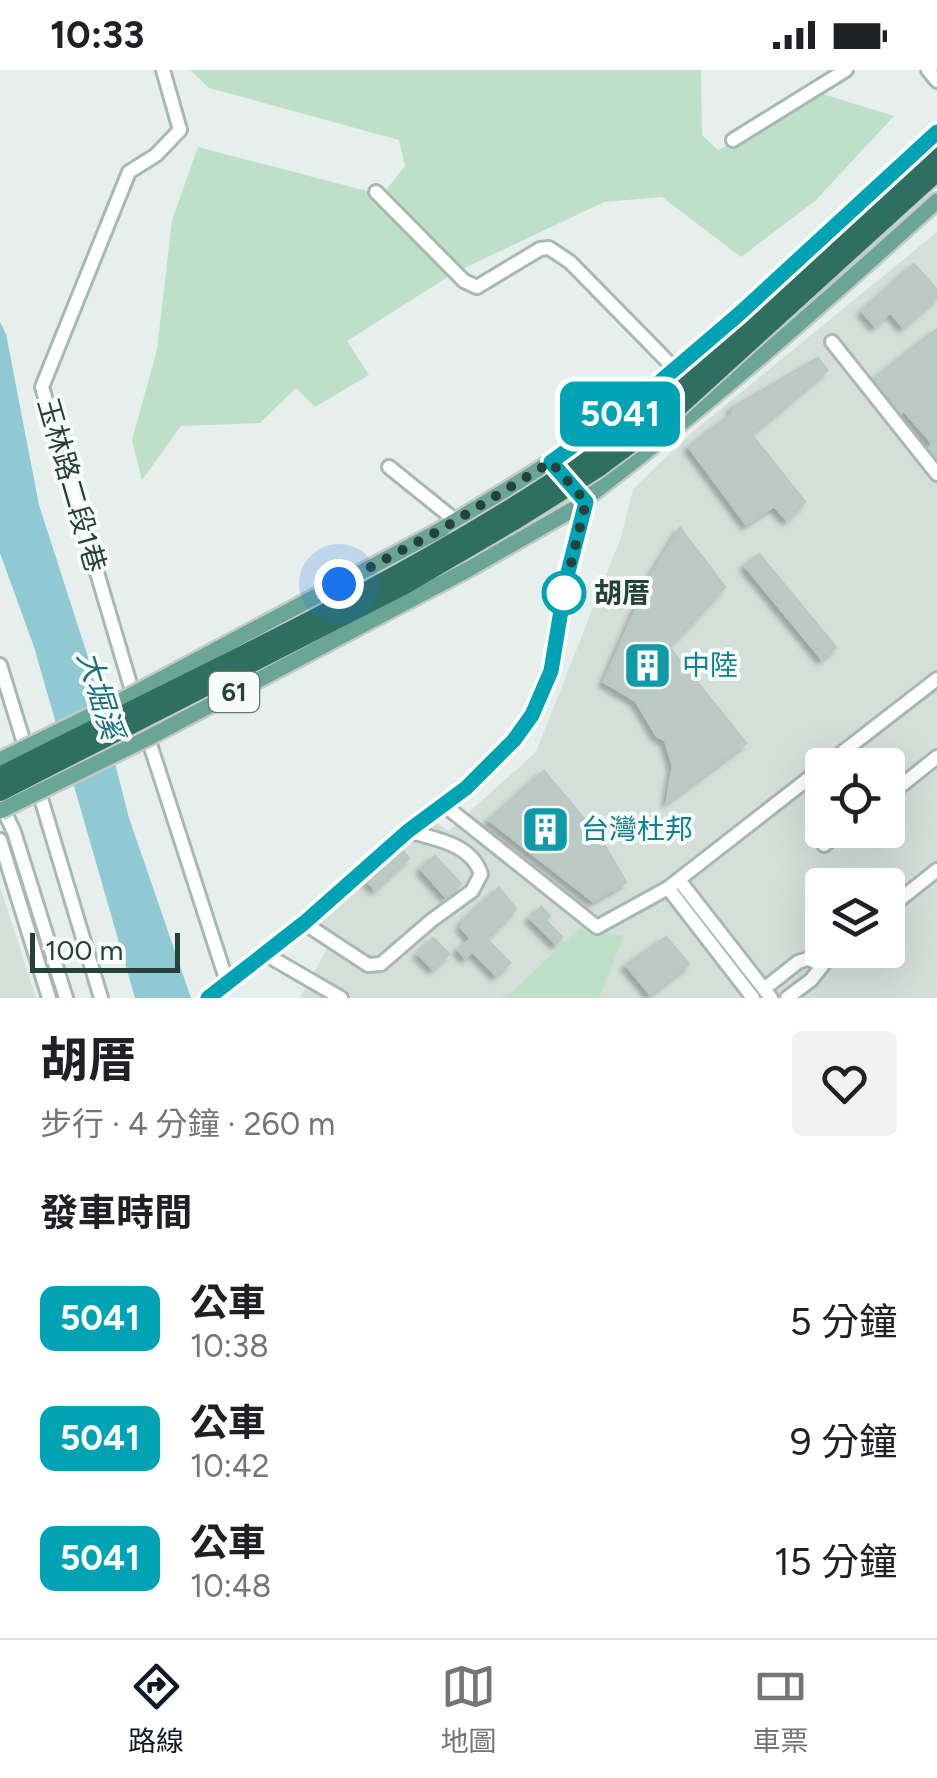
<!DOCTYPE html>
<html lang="zh-TW">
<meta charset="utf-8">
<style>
body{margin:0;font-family:Figtree,"Noto Sans TC",sans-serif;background:#f2f2f2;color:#202124;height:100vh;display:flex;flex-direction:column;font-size:38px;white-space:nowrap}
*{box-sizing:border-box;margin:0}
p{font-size:32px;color:#757577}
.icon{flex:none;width:55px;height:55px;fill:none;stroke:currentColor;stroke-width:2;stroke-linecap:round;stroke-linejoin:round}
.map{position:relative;height:928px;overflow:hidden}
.panel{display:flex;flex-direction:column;background:#fff;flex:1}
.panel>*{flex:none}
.badge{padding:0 20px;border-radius:15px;font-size:35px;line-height:65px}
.buttons{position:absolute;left:805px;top:678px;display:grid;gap:20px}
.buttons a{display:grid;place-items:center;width:100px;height:100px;border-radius:10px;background:#fff;box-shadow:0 10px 40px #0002;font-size:50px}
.scale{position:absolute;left:30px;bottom:25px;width:150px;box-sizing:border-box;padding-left:10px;border:5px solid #24423a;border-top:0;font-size:28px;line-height:35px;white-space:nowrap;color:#24423a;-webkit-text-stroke:8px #f7fbf9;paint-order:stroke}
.you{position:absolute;width:50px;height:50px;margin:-25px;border:8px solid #fff;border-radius:50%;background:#1a73e8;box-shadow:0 0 0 15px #1a73e833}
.map>.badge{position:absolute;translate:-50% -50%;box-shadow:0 0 0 5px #fff}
h2{padding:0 40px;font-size:38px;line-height:90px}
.round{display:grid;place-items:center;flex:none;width:105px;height:105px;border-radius:10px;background:#f2f2f2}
.overview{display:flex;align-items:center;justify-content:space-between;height:170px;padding:0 40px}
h1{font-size:48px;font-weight:700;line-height:75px}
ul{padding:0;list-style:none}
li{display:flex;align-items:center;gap:30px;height:120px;padding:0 40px}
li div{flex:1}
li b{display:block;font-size:38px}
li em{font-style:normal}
li .badge{min-width:110px;font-weight:700;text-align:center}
.status{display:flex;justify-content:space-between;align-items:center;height:70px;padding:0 50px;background:#fff;direction:ltr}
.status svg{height:28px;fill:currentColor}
.menu{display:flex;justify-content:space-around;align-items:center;height:140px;border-top:2px solid #e0e0e0;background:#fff;font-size:28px;color:#757577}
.menu a{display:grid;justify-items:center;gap:5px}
.menu .on{color:#111827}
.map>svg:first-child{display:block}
.built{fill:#d4dfda;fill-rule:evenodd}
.green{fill:#bfe0c8}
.water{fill:#8ec9d4}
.building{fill:#bbcac4;stroke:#b8c9c2;stroke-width:2.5;filter:url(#shadow)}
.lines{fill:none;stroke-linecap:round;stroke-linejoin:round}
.minor-casing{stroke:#a8b8b2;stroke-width:18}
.major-casing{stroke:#c2cac8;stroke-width:20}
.highway-casing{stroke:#c2cac8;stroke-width:22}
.minor{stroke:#fff;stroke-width:12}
.major{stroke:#6aa596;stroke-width:15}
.highway{stroke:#2f6f62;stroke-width:18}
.major-bridge-casing{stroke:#c2cac8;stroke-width:20;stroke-linecap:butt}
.highway-bridge-casing{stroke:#c2cac8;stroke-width:22;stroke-linecap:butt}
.major-bridge{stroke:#6aa596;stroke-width:15}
.highway-bridge{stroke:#2f6f62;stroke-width:18}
.line-casing{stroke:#fff;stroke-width:22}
.line{stroke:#00a3b4;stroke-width:15}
.walk{stroke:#24423a;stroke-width:10;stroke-dasharray:0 18}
.stop-dot{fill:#fff;stroke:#00a3b4;stroke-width:5}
.labels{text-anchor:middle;stroke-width:8;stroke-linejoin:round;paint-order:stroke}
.shield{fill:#f7fbf9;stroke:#637a73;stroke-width:2.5}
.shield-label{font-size:25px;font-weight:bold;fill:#24423a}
.street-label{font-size:28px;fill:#24423a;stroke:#f7fbf9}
.stop-label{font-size:28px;font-weight:bold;fill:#24423a;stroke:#f7fbf9;text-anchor:start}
.culture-label{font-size:28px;fill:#0d838f;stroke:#f7fbf9;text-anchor:start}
.water-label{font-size:30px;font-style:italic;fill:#1c6f80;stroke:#f7fbf9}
</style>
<div class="status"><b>10:33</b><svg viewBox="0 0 49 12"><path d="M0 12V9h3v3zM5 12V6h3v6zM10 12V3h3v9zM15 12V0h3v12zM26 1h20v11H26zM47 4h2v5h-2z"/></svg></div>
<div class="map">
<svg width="937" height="928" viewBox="0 0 937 928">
<defs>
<filter id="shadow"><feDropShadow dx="-4.5" dy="4.5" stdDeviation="2.5" flood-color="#0004"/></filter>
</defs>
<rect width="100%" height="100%" fill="#e6efeb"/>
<g class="built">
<path d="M937,162V928H300L328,877L313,865L329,841L435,751L448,761L536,682L621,467L633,419L689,365ZM822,695H888V760H822ZM822,815H888V880H822Z"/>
<polygon points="0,817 36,928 0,928"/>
</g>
<g class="green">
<polygon points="190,0 701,0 702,65 718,80 823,24 894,46 815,131 741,187 662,127 604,132 454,203 347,271 369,305 315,337 296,318 260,353 181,356 142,410 132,370 157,280 172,150 198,77 382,125 405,96 399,70 209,18"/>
<polygon points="580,858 624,866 599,928 499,928 510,924"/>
</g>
<polygon class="water" points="0,252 6,264 39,435 87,584 129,748 191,928 135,928 34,577 0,483"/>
<g class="building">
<polygon points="914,194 937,220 937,227 903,257 890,242 875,256 862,241"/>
<polygon points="937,259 937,388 929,378 933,374 904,341 901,343 874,309"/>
<polygon points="818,288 827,300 751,364 805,432 787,450 774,436 746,454 689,377 733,343 732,338"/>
<polygon points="680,458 725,517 669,577 746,673 667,732 673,696 665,670 657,666 636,631 604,612 649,509"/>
<polygon points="759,484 836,577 822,589 745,496"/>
<polygon points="544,701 600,768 626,812 593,831 489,750"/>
<polygon points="402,780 409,788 375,819 368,812"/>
<polygon points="435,786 461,814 446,827 421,799"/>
<polygon points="499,818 516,839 487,869 510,893 496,905 472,881 465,888 458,879 471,869 461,857 465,849"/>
<polygon points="541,837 550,846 545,850 562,867 556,874 530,848"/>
<polygon points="666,867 689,894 650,924 626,895"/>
<polygon points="433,868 449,884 433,899 418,884"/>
</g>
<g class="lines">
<defs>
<g id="minor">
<polyline points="928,0 937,11"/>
<polyline points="733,70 846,0"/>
<polyline points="376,122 464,211 477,217 540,179 549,178 570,192 675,299"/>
<polyline points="832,272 937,404"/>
<polyline points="389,397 456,451"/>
<polyline points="0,595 28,686"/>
<polyline points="133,624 42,317 129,102 156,85 180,60 163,0"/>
<polyline points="148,668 227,912"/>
<polyline points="826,695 937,609"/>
<polyline points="37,715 101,928"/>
<polyline points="888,726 937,687"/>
<polyline points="0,732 14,762 66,928"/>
<polyline points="444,735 597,857 668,818 822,698"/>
<polyline points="0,770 49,928"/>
<polyline points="824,775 843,760"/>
<polyline points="679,810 771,928"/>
<polyline points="668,818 753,928"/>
<polyline points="888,839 937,800"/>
<path d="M304,853L368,895L381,894L432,850L472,821L481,804C471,773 434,769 408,761"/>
<polyline points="265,884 341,928"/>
<polyline points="764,919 798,892 835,880"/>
<polyline points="208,928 304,853 408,761 466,718 515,670 532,645 551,601 566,511 586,432 565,410"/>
<polyline points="787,928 811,910 833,882"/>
</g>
<g id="major">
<path d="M442,459C508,419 574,380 635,333C742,251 838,153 937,62"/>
<path d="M467,500L586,432L589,426C710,334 824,233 937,131"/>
</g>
<g id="highway">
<polyline points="763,242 937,86"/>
<polyline points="772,252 937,102"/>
</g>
</defs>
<use href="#minor" class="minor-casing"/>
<use href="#major" class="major-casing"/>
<use href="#highway" class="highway-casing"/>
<use href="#minor" class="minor"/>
<use href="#major" class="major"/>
<use href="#highway" class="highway"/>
<defs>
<g id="major-bridge">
<polyline points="0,690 120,631 442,459"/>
<polyline points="0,741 148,668 467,500"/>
</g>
<g id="highway-bridge">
<path d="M0,706C198,605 404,513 588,388C650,345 706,292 763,242"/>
<polyline points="0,722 405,515 516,450 597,399 672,343 772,252"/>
</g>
</defs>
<use href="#major-bridge" class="major-bridge-casing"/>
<use href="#highway-bridge" class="highway-bridge-casing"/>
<use href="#major-bridge" class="major-bridge"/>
<use href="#highway-bridge" class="highway-bridge"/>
</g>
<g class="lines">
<defs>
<polyline id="line" points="208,928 304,853 408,761 466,718 514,670 532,645 551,601 566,510 586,432 551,392 655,316 738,245 937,62"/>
</defs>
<use href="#line" class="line-casing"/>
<use href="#line" class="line"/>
<polyline class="walk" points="339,514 442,459 551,392 586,432 564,523"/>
</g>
<defs>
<symbol id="building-square" viewBox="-11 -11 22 22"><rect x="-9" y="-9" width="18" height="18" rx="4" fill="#0f9aa8" stroke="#f7fbf9"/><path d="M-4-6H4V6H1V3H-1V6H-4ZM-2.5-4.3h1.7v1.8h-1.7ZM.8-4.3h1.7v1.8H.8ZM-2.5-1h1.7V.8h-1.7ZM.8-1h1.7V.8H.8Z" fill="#fff"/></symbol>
</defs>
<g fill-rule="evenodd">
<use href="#building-square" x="620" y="568" width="55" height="55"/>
<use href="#building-square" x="518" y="732" width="55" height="55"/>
</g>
<circle class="stop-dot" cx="564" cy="523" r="20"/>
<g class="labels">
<rect class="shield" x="209" y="602" width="50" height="40" rx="8"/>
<g class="shield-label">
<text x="234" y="631">61</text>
</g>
<g class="street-label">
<text transform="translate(72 415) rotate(74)" y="10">玉林路二段1巷</text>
</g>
<g class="stop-label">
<text x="594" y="533">胡厝</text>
</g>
<g class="culture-label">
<text x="682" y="605">中陸</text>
<text x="581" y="769">台灣杜邦</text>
</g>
<g class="water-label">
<text transform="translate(100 625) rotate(73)" y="10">大堀溪</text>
</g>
</g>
</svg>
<div class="buttons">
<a><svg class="icon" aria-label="locate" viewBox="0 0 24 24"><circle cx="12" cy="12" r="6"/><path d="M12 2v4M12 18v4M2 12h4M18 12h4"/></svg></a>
<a><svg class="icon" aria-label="layers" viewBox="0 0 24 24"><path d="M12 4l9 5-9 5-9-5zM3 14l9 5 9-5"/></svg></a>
</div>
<div class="scale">100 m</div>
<div class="you" style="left:339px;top:514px"></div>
<b class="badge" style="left:620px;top:344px;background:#00a3b4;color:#fff">5041</b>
</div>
<section class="panel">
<div class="overview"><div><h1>胡厝</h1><p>步行 · 4 分鐘 · 260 m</p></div><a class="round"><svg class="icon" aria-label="heart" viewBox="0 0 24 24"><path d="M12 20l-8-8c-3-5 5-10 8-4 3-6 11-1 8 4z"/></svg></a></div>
<h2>發車時間</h2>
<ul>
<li><span class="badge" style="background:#00a3b4;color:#fff">5041</span><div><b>公車</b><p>10:38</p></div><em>5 分鐘</em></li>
<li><span class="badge" style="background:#00a3b4;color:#fff">5041</span><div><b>公車</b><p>10:42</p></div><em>9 分鐘</em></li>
<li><span class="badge" style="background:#00a3b4;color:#fff">5041</span><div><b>公車</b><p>10:48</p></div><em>15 分鐘</em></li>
</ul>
</section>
<nav class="menu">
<a class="on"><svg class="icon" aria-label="directions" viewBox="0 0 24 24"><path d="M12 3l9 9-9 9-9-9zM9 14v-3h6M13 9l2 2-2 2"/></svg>路線</a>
<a><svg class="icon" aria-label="map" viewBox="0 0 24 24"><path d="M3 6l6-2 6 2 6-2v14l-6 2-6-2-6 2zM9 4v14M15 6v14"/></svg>地圖</a>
<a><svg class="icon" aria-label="tickets" viewBox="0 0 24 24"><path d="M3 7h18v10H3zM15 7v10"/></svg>車票</a>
</nav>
